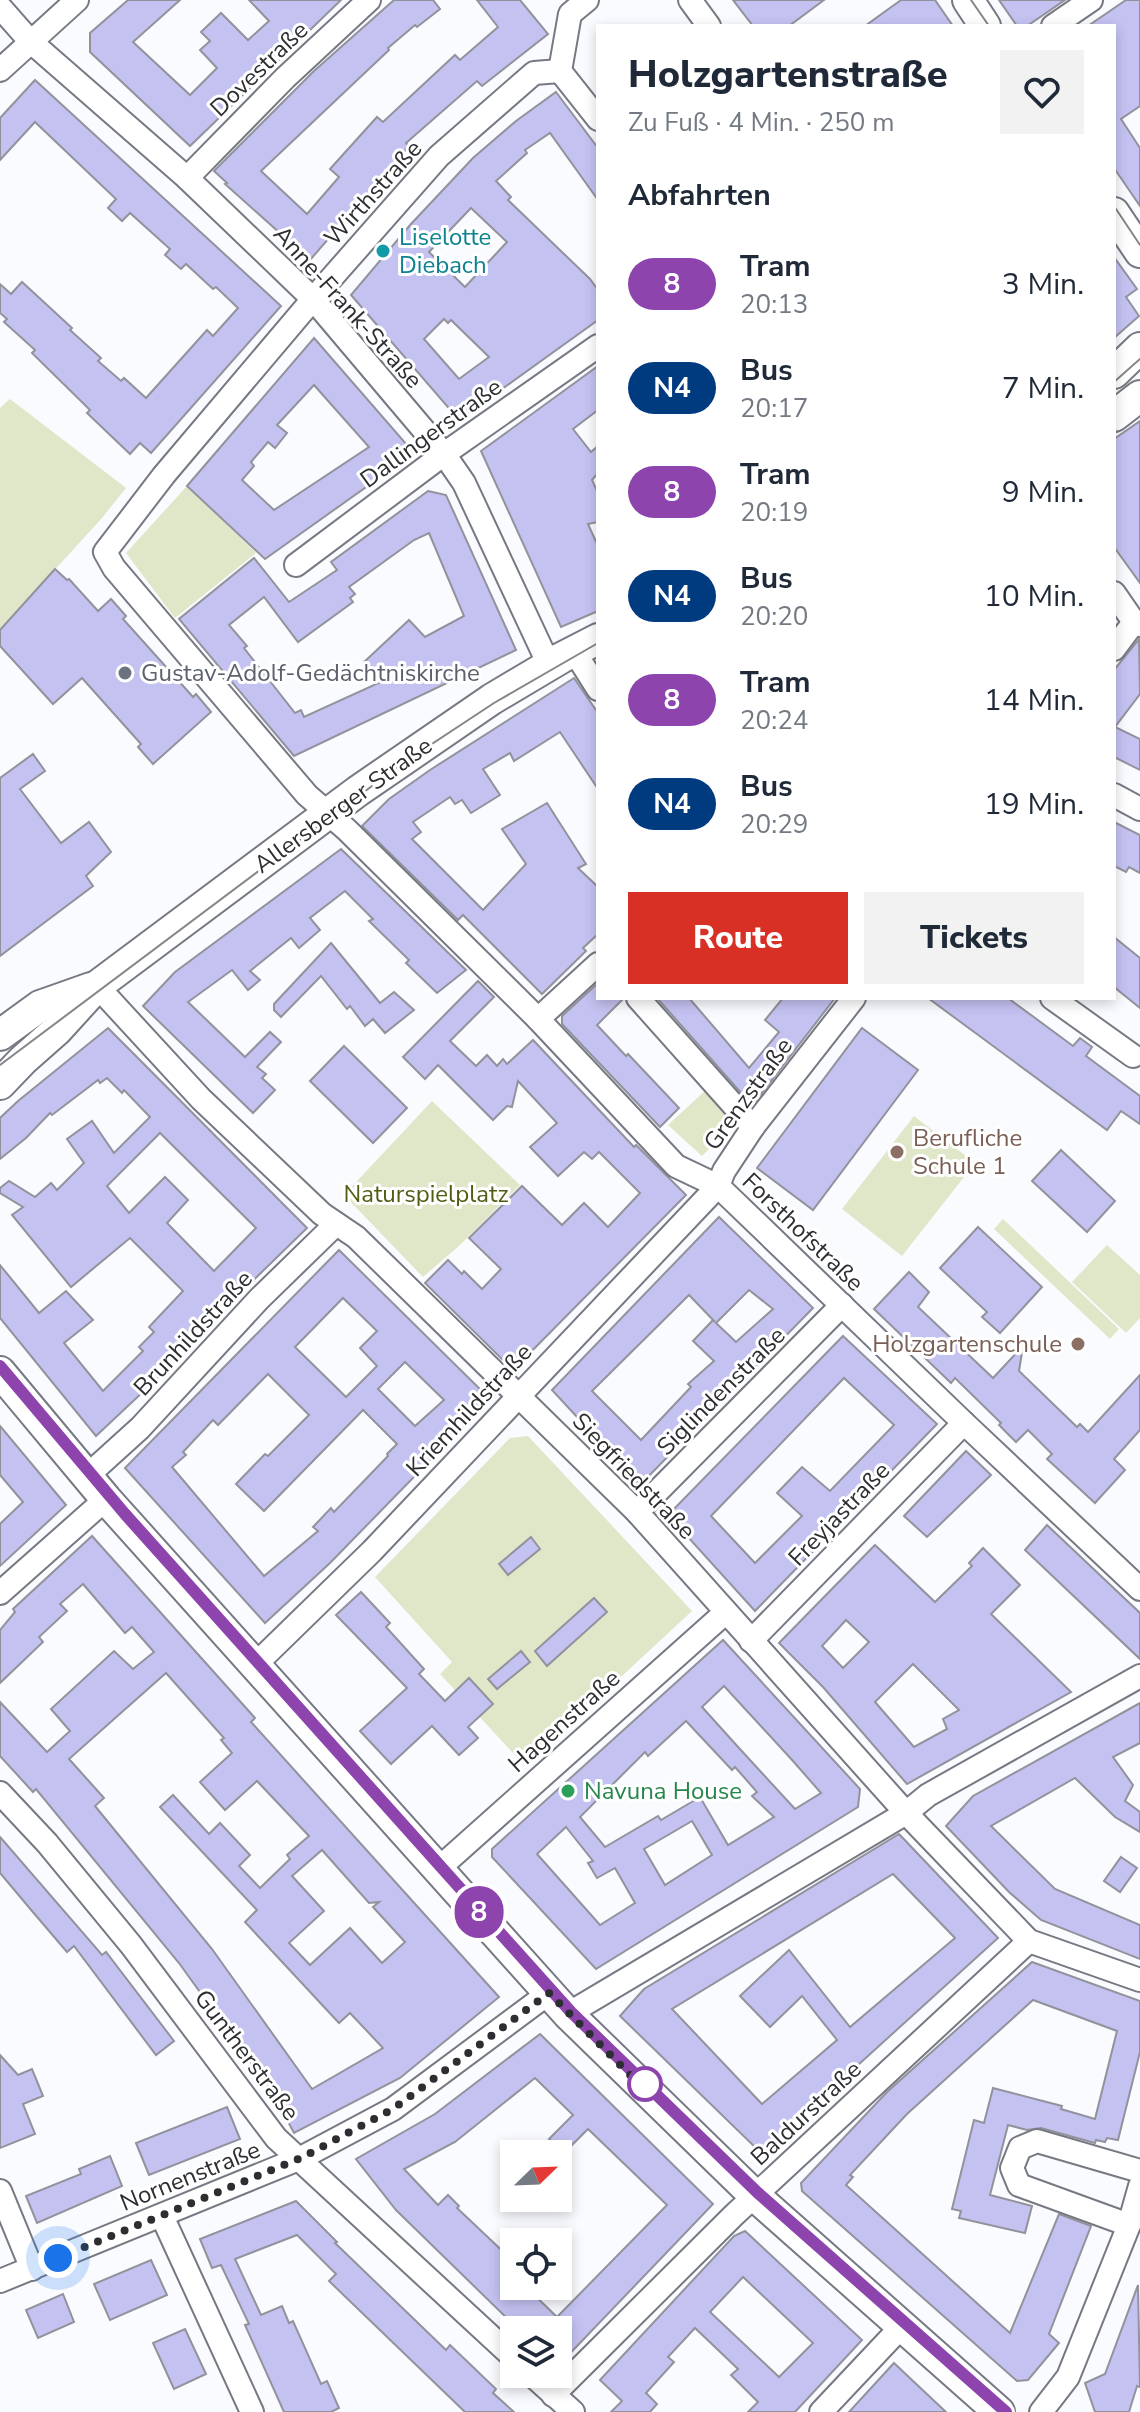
<!DOCTYPE html>
<html lang="de">
<meta charset="utf-8">
<style>
body{margin:0;font-family:"Nunito Sans",sans-serif;background:#f2f2f3;color:#1f2937;height:100vh;display:flex;flex-direction:column;font-size:30px;white-space:nowrap}
*{box-sizing:border-box;margin:0}
p{font-size:26px;color:#747a83}
.icon{flex:none;width:44px;height:44px;fill:none;stroke:currentColor;stroke-width:2;stroke-linecap:round;stroke-linejoin:round}
.map{position:relative;flex:1;overflow:hidden}
.details{position:absolute;left:596px;top:24px;width:520px;height:976px;display:flex;flex-direction:column;background:#fff;border-radius:0px;box-shadow:0 4px 12px #0003}
.details>*{flex:none}
.badge{padding:0 16px;border-radius:26px;font-size:28px;line-height:52px}
.needle{width:52px;rotate:67deg}
.fabs{position:absolute;left:500px;top:2140px;display:grid;gap:16px}
.fabs a{display:grid;place-items:center;width:72px;height:72px;border-radius:0px;background:#fff;box-shadow:0 4px 12px #0003;font-size:40px}
.you{position:absolute;width:40px;height:40px;margin:-20px;border:6px solid #fff;border-radius:50%;background:#1a73e8;box-shadow:0 0 0 12px #1a73e833}
.map>.badge{position:absolute;translate:-50% -50%;box-shadow:0 0 0 4px #fff}
h2{padding:0 32px;font-size:30px;line-height:72px}
.round{display:grid;place-items:center;flex:none;width:84px;height:84px;border-radius:0px;background:#f2f2f3}
.overview{display:flex;align-items:center;justify-content:space-between;height:136px;padding:0 32px}
h1{font-size:38px;font-weight:800;line-height:60px}
.button{display:flex;gap:16px;margin-top:auto;padding:16px 32px}
.button a{flex:1;height:92px;border-radius:0px;background:#d93025;color:#fff;font-size:32px;font-weight:800;line-height:92px;text-align:center}
.button a+a{background:#f2f2f3;color:#1f2937}
ul{padding:0;list-style:none}
li{display:flex;align-items:center;gap:24px;height:104px;padding:0 32px}
li div{flex:1}
li b{display:block;font-size:30px}
li em{font-style:normal}
li .badge{min-width:88px;font-weight:700;text-align:center}
.map>svg:first-child{display:block}
.green{fill:#e0e7c9}
.building{fill:#c4c2f1;stroke:#92929c;stroke-width:2;fill-rule:evenodd}
.lines{fill:none;stroke-linecap:round;stroke-linejoin:round}
.street-casing{stroke:#767982;stroke-width:26}
.secondary-casing{stroke:#767982;stroke-width:34}
.street{stroke:#fff;stroke-width:22}
.secondary{stroke:#fff;stroke-width:30}
.tram{stroke:#848689;stroke-width:2}
.line-casing{stroke:#fff;stroke-width:18}
.line{stroke:#8e44ad;stroke-width:12}
.walk{stroke:#2c2e31;stroke-width:8;stroke-dasharray:0 14.4}
.culture-dot{fill:#0f9aa8;stroke:#fff;stroke-width:3}
.worship-dot{fill:#6b7280;stroke:#fff;stroke-width:3}
.education-dot{fill:#8d6e63;stroke:#fff;stroke-width:3}
.leisure-dot{fill:#2e9e5b;stroke:#fff;stroke-width:3}
.stop-dot{fill:#fff;stroke:#8e44ad;stroke-width:4}
.labels{text-anchor:middle;stroke-width:6;stroke-linejoin:round;paint-order:stroke}
.street-label{font-size:24px;fill:#2c2e31;stroke:#fff}
.culture-label{font-size:24px;fill:#0d838f;stroke:#fff;text-anchor:start}
.worship-label{font-size:24px;fill:#5b616d;stroke:#fff;text-anchor:start}
.education-label{font-size:24px;fill:#785e54;stroke:#fff;text-anchor:start}
.park-label{font-size:24px;fill:#515d14;stroke:#fff}
.leisure-label{font-size:24px;fill:#27864d;stroke:#fff;text-anchor:start}
</style>
<div class="map">
<svg width="1140" height="2412" viewBox="0 0 1140 2412">
<rect width="100%" height="100%" fill="#f9fbff"/>
<g class="green">
<polygon points="10,399 126,488 102,518 0,630 0,408"/>
<polygon points="187,486 256,553 175,618 126,553"/>
<polygon points="707,1089 736,1122 702,1156 668,1125"/>
<polygon points="432,1101 520,1185 460,1245 423,1277 344,1195"/>
<polygon points="914,1116 975,1163 902,1256 842,1209"/>
<polygon points="1003,1219 1119,1329 1110,1339 994,1229"/>
<polygon points="1107,1245 1140,1275 1140,1318 1126,1333 1072,1282"/>
<polygon points="528,1436 692,1611 525,1766 440,1674 452,1662 375,1577 510,1438"/>
</g>
<g class="building">
<polygon points="128,0 180,0 133,42 190,95 217,68 200,50 210,41 201,32 221,13 248,40 269,21 249,0 341,0 190,146 90,52 90,33"/>
<polygon points="394,0 433,0 440,9 417,27 415,25 388,48 389,50 261,171 307,214 339,177 330,169 377,117 383,122 455,55 460,60 498,27 477,0 520,0 548,34 482,86 477,81 406,143 409,146 310,260 225,184 227,183 214,171 314,71"/>
<polygon points="733,0 824,0 789,26 753,26"/>
<polygon points="901,0 935,0 953,26 865,26"/>
<polygon points="999,0 1065,0 1027,26 1017,26"/>
<polygon points="1126,0 1140,0 1140,106 1121,119 1140,148 1140,206 1114,168 1114,26 1088,26"/>
<polygon points="35,80 281,306 151,453 140,443 130,454 87,413 90,410 32,353 35,350 4,322 7,319 0,313 0,284 11,294 22,282 72,328 70,330 101,358 98,361 121,381 124,378 146,398 207,330 213,336 238,308 216,287 213,289 186,264 181,269 165,255 170,249 130,213 122,221 108,208 116,199 35,122 0,160 0,118"/>
<path d="M556,92L598,148V200L550,133L525,150L527,153L496,181L511,197L508,200L590,279L598,290V320L459,420L351,295L411,224L473,158L516,121ZM471,208L507,242L465,287L429,252ZM444,319L448,323L451,320L489,357L459,379L424,339Z"/>
<polygon points="1114,257 1137,289 1126,297 1139,316 1114,338"/>
<path d="M314,338L414,453L265,559L187,486ZM314,385L369,447L274,510L242,480L254,466L251,462L268,442L275,448L287,433L277,425Z"/>
<polygon points="598,366 598,410 573,429 591,452 598,446 598,473 592,480 598,493 598,522 588,524 598,546 598,611 561,627 481,451"/>
<polygon points="1140,421 1140,583 1114,547 1114,439"/>
<path d="M428,491L446,495L516,650L294,756L179,619L254,558L289,602L337,570L331,562ZM429,533L464,616L425,637L409,620L364,662L383,681L304,717L301,710L295,713L244,648L247,646L229,625L264,597L298,642L353,602L350,598L355,594L349,587L414,540Z"/>
<polygon points="55,569 67,580 69,579 98,611 111,599 126,616 123,619 193,697 196,694 211,712 153,764 138,747 141,744 82,678 53,704 0,646 0,630"/>
<polygon points="1139,639 1140,694 1115,727 1140,739 1140,770 1114,757 1114,670"/>
<polygon points="574,678 598,713 598,789 560,732 514,761 510,753 483,769 500,795 471,813 462,800 455,804 450,797 413,822 421,832 412,839 483,910 526,864 502,829 547,803 586,864 578,868 598,887 598,934 583,948 586,951 542,994 463,915 458,920 362,826 389,799 430,770"/>
<polygon points="33,754 45,771 20,789 61,843 89,822 111,852 86,876 93,886 0,956 0,778"/>
<polygon points="1114,822 1140,835 1140,873 1129,867 1126,872 1114,866"/>
<polygon points="341,849 466,970 437,993 406,963 409,960 369,921 373,919 345,891 310,918 320,930 299,948 291,938 250,971 260,980 248,990 232,970 188,1002 245,1057 270,1032 281,1042 257,1067 266,1074 262,1078 275,1090 253,1113 143,1006 175,972"/>
<polygon points="1114,937 1140,958 1140,1008 1114,987"/>
<polygon points="331,943 380,1003 394,992 414,1010 385,1033 373,1019 365,1026 350,1006 347,1009 321,976 281,1017 274,1010 274,1004"/>
<polygon points="478,981 494,997 450,1041 476,1066 487,1055 497,1066 503,1059 507,1064 533,1040 634,1147 636,1145 686,1195 513,1370 425,1283 448,1260 462,1274 464,1271 482,1289 501,1269 469,1238 522,1186 562,1225 584,1203 608,1227 640,1193 599,1152 592,1159 584,1152 558,1176 530,1147 557,1123 518,1081 512,1107 507,1106 493,1120 438,1065 425,1079 403,1057"/>
<polygon points="598,983 598,998 624,998 597,1025 626,1056 628,1054 679,1108 660,1127 562,1024 562,1016"/>
<polygon points="657,998 689,998 749,1068 779,1032 765,1020 783,998 835,998 755,1102 750,1103"/>
<polygon points="928,998 1008,998 1073,1046 1080,1038 1092,1047 1086,1056 1140,1096 1140,1124 1121,1111 1107,1130"/>
<path d="M108,1028L307,1228L231,1302L227,1297L173,1353L178,1359L96,1436L0,1318V1265L39,1313L66,1291L93,1320L64,1343L103,1391L143,1351L139,1347L154,1332L149,1327L183,1291L130,1238L71,1287L12,1215L23,1207L0,1193V1188L9,1181L35,1197L51,1183L57,1190L84,1163L67,1139L92,1121L114,1153L150,1117L124,1090L122,1093L107,1078L100,1083L98,1080L52,1115L50,1113L26,1138L0,1159V1118L18,1101ZM160,1133L256,1228L214,1271L167,1223L188,1200L165,1177L129,1213L107,1186Z"/>
<polygon points="862,1028 918,1070 813,1210 757,1168"/>
<polygon points="344,1046 407,1108 373,1143 310,1081"/>
<polygon points="1061,1150 1115,1201 1087,1232 1032,1181"/>
<path d="M719,1217L813,1308L640,1485L552,1390ZM749,1290L773,1309L736,1342L716,1323ZM689,1295L715,1322L713,1320L693,1341L714,1361L688,1384L691,1387L641,1440L592,1391Z"/>
<polygon points="978,1227 1042,1287 1000,1333 982,1317 987,1312 940,1268"/>
<path d="M339,1250L490,1399L330,1563L265,1623L125,1468ZM343,1298L377,1331L360,1348L377,1366L346,1397L295,1347ZM405,1362L444,1400L415,1426L378,1389ZM268,1374L309,1415L268,1456L265,1454L236,1484L264,1511L363,1410L397,1444L387,1454L388,1456L334,1512L331,1508L313,1527L318,1531L264,1576L172,1467L186,1455L183,1452L213,1420L218,1425Z"/>
<polygon points="909,1272 929,1292 918,1307 993,1378 1023,1346 1019,1371 1077,1427 1080,1424 1088,1432 1140,1375 1140,1430 1114,1459 1125,1470 1095,1503 1047,1459 1052,1454 1028,1430 1016,1442 999,1425 1001,1423 955,1378 951,1383 874,1309"/>
<path d="M843,1336L937,1424L755,1611L668,1515ZM844,1378L894,1425L830,1491L802,1467L777,1493L802,1516L755,1563L711,1516Z"/>
<polygon points="0,1426 66,1505 0,1566 0,1524 23,1502 0,1475"/>
<polygon points="966,1451 991,1475 927,1537 904,1516"/>
<polygon points="1047,1525 1140,1613 1140,1659 1025,1550"/>
<path d="M92,1536L255,1718L251,1722L499,1997L400,2078L294,2133L274,2095L179,1963L36,1789L33,1792L0,1756V1702L47,1752L70,1731L51,1709L114,1651L133,1669L154,1652L132,1627L125,1633L83,1584L60,1604L67,1611L39,1637L43,1642L0,1683V1630L15,1612L13,1609ZM166,1673L224,1738L221,1740L232,1753L200,1782L225,1810L257,1781L309,1836L287,1855L290,1859L260,1888L239,1866L250,1855L220,1823L209,1834L173,1795L160,1807L257,1910L245,1922L339,2023L350,2013L383,2048L312,2089L212,1949L95,1806L104,1798L69,1759ZM322,1850L369,1903L379,1902L373,1907L405,1942L382,1963L350,1928L310,1965L289,1943L324,1911L292,1876Z"/>
<polygon points="531,1537 540,1549 508,1575 499,1564"/>
<path d="M875,1545L935,1602L972,1566L969,1563L983,1548L1020,1585L991,1614L1071,1692L907,1784L823,1687L779,1643ZM846,1620L869,1642L843,1668L822,1646ZM913,1664L959,1710L943,1719L947,1729L914,1747L875,1702Z"/>
<polygon points="361,1592 390,1623 386,1627 424,1669 419,1674 445,1701 469,1678 493,1704 468,1727 478,1738 459,1755 432,1726 391,1764 360,1731 407,1688 336,1615"/>
<polygon points="594,1598 607,1612 547,1666 535,1651"/>
<path d="M723,1640L860,1789L858,1807L596,1969L492,1857V1849ZM724,1686L793,1761L821,1793L795,1809L739,1748L702,1707ZM686,1721L732,1770L735,1767L757,1792L752,1796L774,1817L728,1845L700,1797L661,1820L658,1816L605,1847L580,1817L645,1752L648,1756ZM692,1821L712,1855L665,1885L644,1849ZM566,1827L593,1861L588,1863L597,1878L615,1868L635,1903L600,1925L537,1854Z"/>
<polygon points="521,1651 530,1662 497,1689 488,1679"/>
<polygon points="1140,1703 1140,1743 1113,1757 1133,1785 1125,1801 1140,1812 1140,1832 1115,1817 1075,1778 991,1826 1055,1889 1140,1925 1140,1959 1041,1920 1009,1892 946,1826 973,1796"/>
<path d="M899,1834L998,1938L761,2153L620,2016L644,1989ZM893,1874L955,1938L850,2027L789,1950L740,1996L770,2027L802,1996L837,2040L762,2104L672,2009Z"/>
<polygon points="0,1837 102,1955 106,1952 174,2041 156,2055 74,1946 67,1952 32,1911 0,1873"/>
<polygon points="1121,1857 1137,1868 1120,1892 1104,1881"/>
<polygon points="1032,1962 1140,2001 1140,2052 1118,2140 1107,2138 1105,2142 1096,2140 1095,2143 1041,2128 1027,2130 1008,2125 990,2195 1032,2206 1025,2233 959,2218 961,2211 952,2209 974,2120 984,2123 993,2088 1062,2106 1061,2109 1095,2119 1117,2031 1033,2000 907,2114 850,2175 853,2177 846,2185 1010,2333 1059,2214 1091,2226 1049,2334 1059,2343 1028,2380 1017,2381 802,2191 801,2183 887,2092"/>
<path d="M540,2034L713,2204L558,2366V2330H519L396,2210L356,2159L435,2114ZM535,2078L573,2115L549,2139L564,2153L588,2129L667,2205L557,2317L525,2286H514V2262L457,2208L459,2206L448,2195L438,2205L404,2169L455,2142Z"/>
<polygon points="0,2055 18,2075 32,2069 43,2096 23,2104 35,2134 0,2148"/>
<polygon points="227,2107 240,2139 149,2175 136,2143"/>
<polygon points="110,2156 122,2186 37,2223 26,2196 81,2174 79,2169"/>
<polygon points="296,2201 337,2242 335,2243 446,2350 450,2345 496,2389 493,2393 514,2412 465,2412 329,2281 336,2274 297,2235 235,2259 261,2315 282,2306 289,2323 293,2321 321,2384 327,2381 339,2408 331,2412 284,2412 245,2325 249,2324 221,2265 212,2268 200,2239"/>
<path d="M745,2231L862,2340L795,2412H748L758,2402L731,2375L738,2369L695,2328L668,2357L674,2362L646,2393L657,2404L650,2412H611L622,2401L600,2380L734,2236ZM743,2277L813,2343L779,2377L710,2312Z"/>
<polygon points="151,2260 167,2295 110,2320 94,2284"/>
<polygon points="1138,2285 1140,2387 1137,2386 1129,2412 1095,2412 1085,2383 1105,2374"/>
<polygon points="63,2294 74,2322 38,2338 26,2310"/>
<polygon points="185,2329 206,2374 174,2389 153,2343"/>
<polygon points="894,2363 913,2381 946,2412 849,2412"/>
</g>
<g class="lines">
<defs>
<g id="street">
<polyline points="690,0 709,26"/>
<polyline points="0,7 30,41 187,178 313,299 444,454 464,483 549,665"/>
<polyline points="1053,26 1091,0"/>
<polyline points="0,70 77,0"/>
<polyline points="560,71 534,73 439,156 313,299 164,475 105,552 114,568 307,795 347,830 538,1019 676,1166 718,1186 964,1423 1140,1589"/>
<polyline points="560,71 570,14 587,0"/>
<polyline points="560,71 598,119"/>
<polyline points="187,178 285,78 369,0"/>
<polyline points="296,565 444,454 598,346"/>
<polyline points="1114,593 1134,622 1140,625"/>
<polyline points="1114,649 1134,622"/>
<polyline points="574,651 598,689"/>
<polyline points="1114,795 1140,809"/>
<polyline points="97,986 201,1099 322,1214 356,1237 637,1512 906,1813 1029,1941 1140,1980"/>
<polyline points="638,998 753,1127"/>
<polyline points="1052,998 1133,1056"/>
<polyline points="538,1019 598,964"/>
<polyline points="87,1476 140,1428 259,1299 336,1224"/>
<polyline points="637,1512 842,1305"/>
<polyline points="0,1593 106,1499"/>
<polyline points="751,1641 964,1423"/>
<polyline points="255,1665 372,1551 718,1186 724,1171 753,1127 854,998"/>
<polyline points="0,1793 47,1843 131,1945 276,2138 514,2358"/>
<polyline points="437,1870 726,1612"/>
<polyline points="568,2014 906,1813 928,1795 1140,1676"/>
<polyline points="0,2191 32,2269"/>
<polyline points="162,2216 252,2412"/>
<polyline points="1129,2225 1019,2185 1012,2168 1020,2148 1037,2141 1140,2171"/>
<polyline points="0,2281 301,2158 393,2109 549,1993"/>
<polyline points="531,2374 573,2412"/>
<polyline points="553,2395 734,2215 1029,1941"/>
<polyline points="821,2412 902,2326"/>
<polyline points="1041,2412 1068,2377 1129,2225 1140,2186"/>
</g>
<g id="secondary">
<polyline points="968,0 985,26"/>
<polyline points="1114,213 1140,252"/>
<polyline points="1114,373 1140,348"/>
<polyline points="1114,416 1140,396"/>
<polyline points="0,1035 40,1006 91,988"/>
<polyline points="0,1084 23,1060 57,1030 97,986 358,791 492,699 561,658 598,639"/>
<polyline points="0,1372 106,1499 568,2014 755,2196 999,2412"/>
</g>
</defs>
<use href="#street" class="street-casing"/>
<use href="#secondary" class="secondary-casing"/>
<use href="#street" class="street"/>
<use href="#secondary" class="secondary"/>
<g class="tram">
<polyline points="971,0 989,26"/>
<polyline points="1114,206 1140,245"/>
<polyline points="1114,382 1140,359"/>
<polyline points="0,1065 400,765 494,703 598,643"/>
<polyline points="0,1366 125,1514 571,2012 758,2193 1006,2412"/>
</g>
</g>
<g class="lines">
<defs>
<polyline id="line" points="0,1366 125,1514 571,2012 758,2193 1006,2412"/>
</defs>
<use href="#line" class="line-casing"/>
<use href="#line" class="line"/>
<polyline class="walk" points="58,2258 301,2158 393,2109 549,1993 642,2087 645,2084"/>
</g>
<circle class="culture-dot" cx="383" cy="251" r="8"/>
<circle class="worship-dot" cx="125" cy="673" r="8"/>
<g class="education-dot">
<circle cx="897" cy="1152" r="8"/>
<circle cx="1078" cy="1344" r="8"/>
</g>
<circle class="leisure-dot" cx="568" cy="1791" r="8"/>
<circle class="stop-dot" cx="645" cy="2084" r="16"/>
<g class="labels">
<g class="street-label">
<text transform="translate(259 69) rotate(-44)" y="8">Dovestraße</text>
<text transform="translate(373 193) rotate(-48)" y="8">Wirthstraße</text>
<text transform="translate(348 307) rotate(48)" y="8">Anne-Frank-Straße</text>
<text transform="translate(431 433) rotate(-36)" y="8">Dallingerstraße</text>
<text transform="translate(343 805) rotate(-36)" y="8">Allersberger Straße</text>
<text transform="translate(748 1094) rotate(-54)" y="8">Grenzstraße</text>
<text transform="translate(803 1232) rotate(44)" y="8">Forsthofstraße</text>
<text transform="translate(193 1333) rotate(-47)" y="8">Brunhildstraße</text>
<text transform="translate(721 1391) rotate(-45)" y="8">Siglindenstraße</text>
<text transform="translate(469 1410) rotate(-47)" y="8">Kriemhildstraße</text>
<text transform="translate(634 1476) rotate(46)" y="8">Siegfriedstraße</text>
<text transform="translate(839 1514) rotate(-46)" y="8">Freyjastraße</text>
<text transform="translate(564 1721) rotate(-42)" y="8">Hagenstraße</text>
<text transform="translate(247 2055) rotate(53)" y="8">Guntherstraße</text>
<text transform="translate(806 2113) rotate(-43)" y="8">Baldurstraße</text>
<text transform="translate(190 2176) rotate(-22)" y="8">Nornenstraße</text>
</g>
<g class="culture-label">
<text x="399" y="245">Liselotte<tspan x="399" dy="28">Diebach</tspan></text>
</g>
<g class="worship-label">
<text x="141" y="681">Gustav-Adolf-Gedächtniskirche</text>
</g>
<g class="education-label">
<text x="913" y="1146">Berufliche<tspan x="913" dy="28">Schule 1</tspan></text>
<text x="1062" y="1352" text-anchor="end">Holzgartenschule</text>
</g>
<g class="park-label">
<text x="426" y="1202">Naturspielplatz</text>
</g>
<g class="leisure-label">
<text x="584" y="1799">Navuna House</text>
</g>
</g>
</svg>
<div class="fabs">
<a><svg class="needle" viewBox="-14 -14 28 28"><path d="M0-13l5 13h-10z" fill="#e53935"/><path d="M0 13l5-13h-10z" fill="#747a83"/></svg></a>
<a><svg class="icon" aria-label="locate" viewBox="0 0 24 24"><circle cx="12" cy="12" r="6"/><path d="M12 2v4M12 18v4M2 12h4M18 12h4"/></svg></a>
<a><svg class="icon" aria-label="layers" viewBox="0 0 24 24"><path d="M12 4l9 5-9 5-9-5zM3 14l9 5 9-5"/></svg></a>
</div>
<div class="you" style="left:58px;top:2258px"></div>
<b class="badge" style="left:479px;top:1912px;background:#8e44ad;color:#fff">8</b>
<section class="details">
<div class="overview"><div><h1>Holzgartenstraße</h1><p>Zu Fuß · 4 Min. · 250 m</p></div><a class="round"><svg class="icon" aria-label="heart" viewBox="0 0 24 24"><path d="M12 20l-8-8c-3-5 5-10 8-4 3-6 11-1 8 4z"/></svg></a></div>
<h2>Abfahrten</h2>
<ul>
<li><span class="badge" style="background:#8e44ad;color:#fff">8</span><div><b>Tram</b><p>20:13</p></div><em>3 Min.</em></li>
<li><span class="badge" style="background:#003b80;color:#fff">N4</span><div><b>Bus</b><p>20:17</p></div><em>7 Min.</em></li>
<li><span class="badge" style="background:#8e44ad;color:#fff">8</span><div><b>Tram</b><p>20:19</p></div><em>9 Min.</em></li>
<li><span class="badge" style="background:#003b80;color:#fff">N4</span><div><b>Bus</b><p>20:20</p></div><em>10 Min.</em></li>
<li><span class="badge" style="background:#8e44ad;color:#fff">8</span><div><b>Tram</b><p>20:24</p></div><em>14 Min.</em></li>
<li><span class="badge" style="background:#003b80;color:#fff">N4</span><div><b>Bus</b><p>20:29</p></div><em>19 Min.</em></li>
</ul>
<div class="button"><a>Route</a><a>Tickets</a></div>
</section>
</div>
